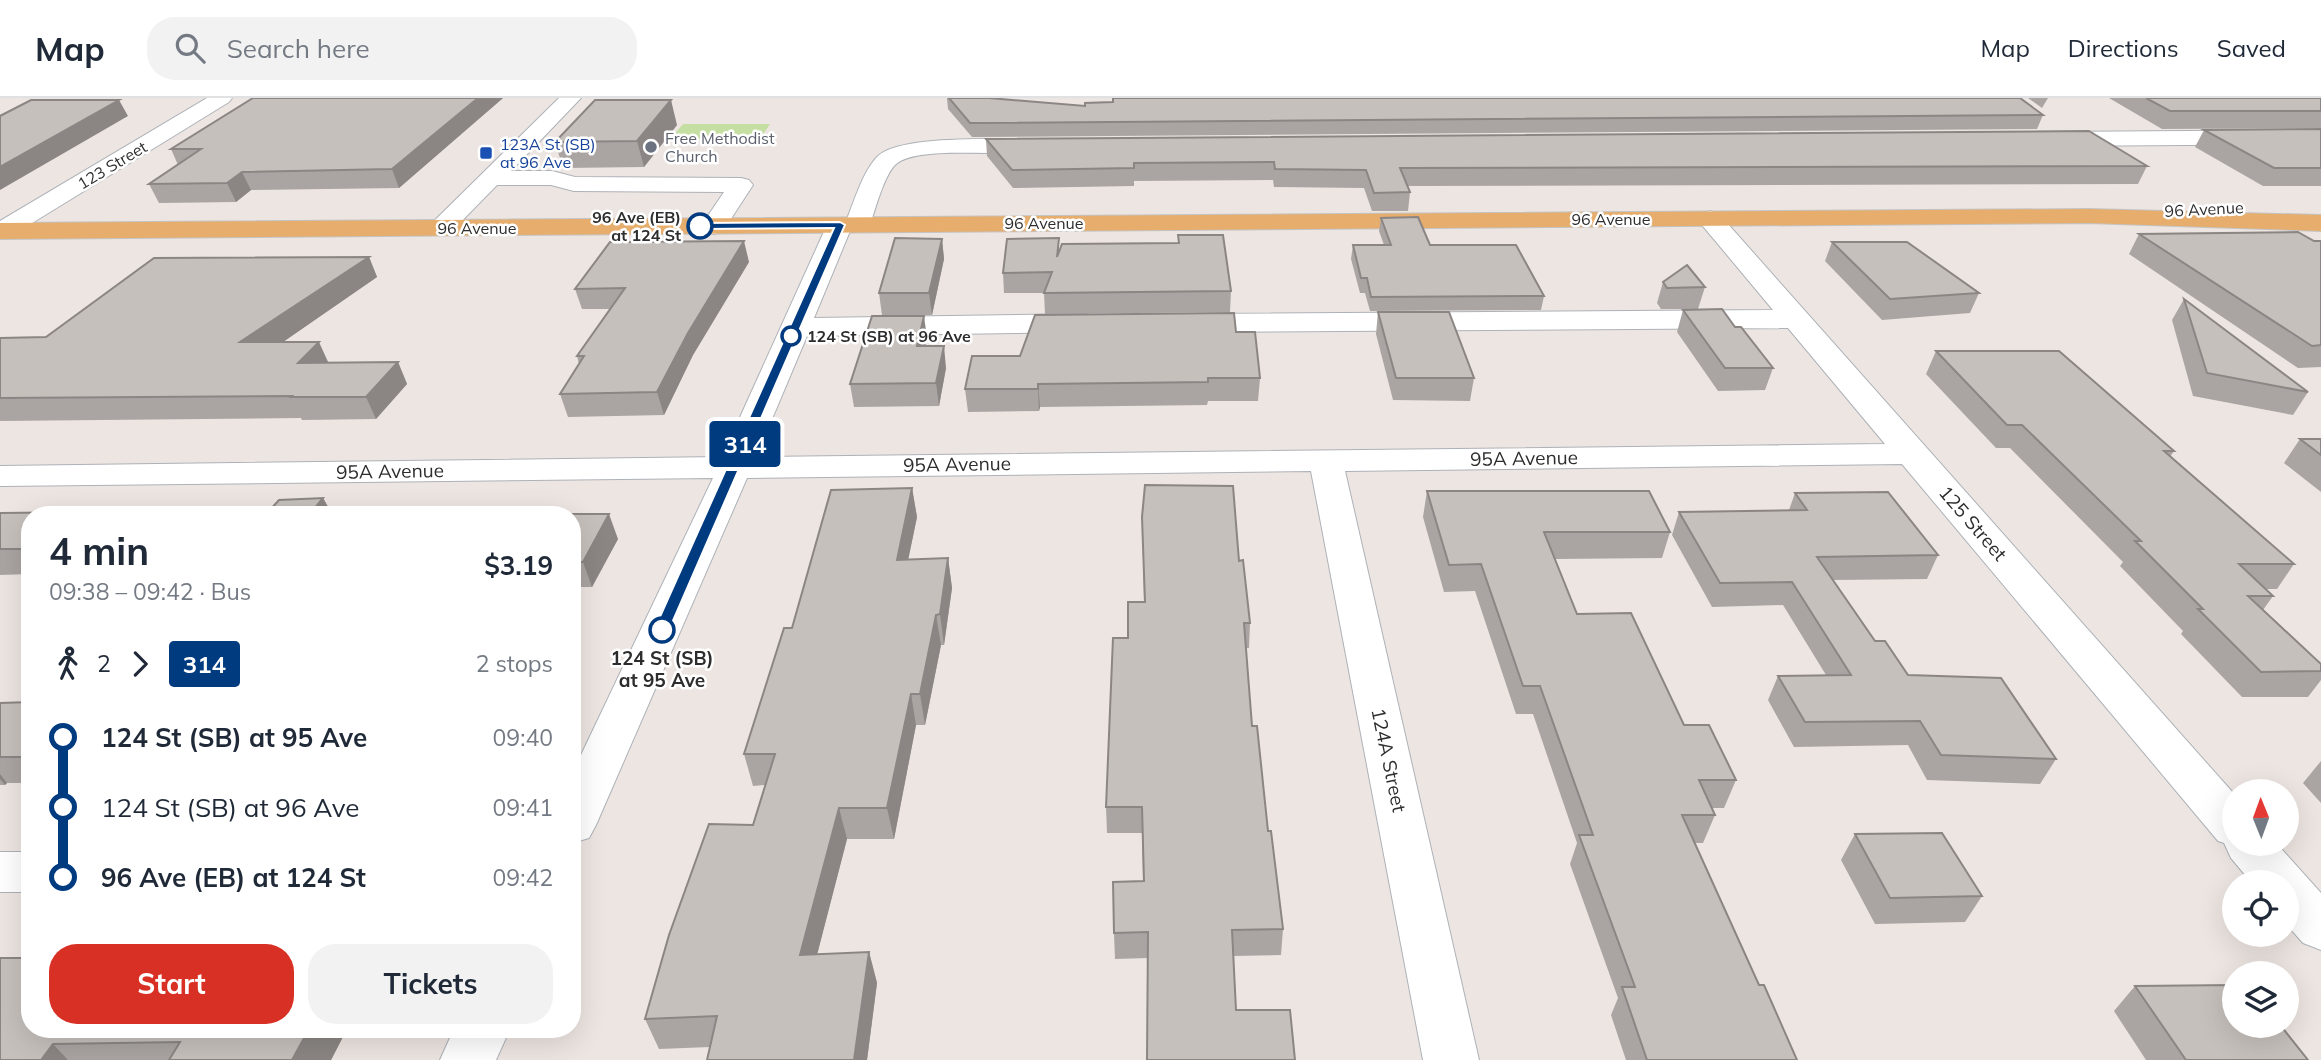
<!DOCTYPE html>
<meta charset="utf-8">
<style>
body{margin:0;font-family:Mulish,sans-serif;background:#f2f2f3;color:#1f2937;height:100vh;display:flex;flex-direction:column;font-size:26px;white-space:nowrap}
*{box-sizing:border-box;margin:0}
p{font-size:23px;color:#747a83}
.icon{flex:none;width:38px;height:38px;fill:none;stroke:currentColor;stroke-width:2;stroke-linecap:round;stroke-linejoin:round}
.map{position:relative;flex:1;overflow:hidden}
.side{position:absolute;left:21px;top:408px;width:560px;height:532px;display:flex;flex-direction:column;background:#fff;border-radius:28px;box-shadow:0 7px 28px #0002}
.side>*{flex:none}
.badge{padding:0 14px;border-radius:5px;font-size:24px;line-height:46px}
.needle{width:46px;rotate:359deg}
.tools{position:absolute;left:2222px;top:681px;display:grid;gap:14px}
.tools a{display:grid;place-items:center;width:77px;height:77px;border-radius:50%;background:#fff;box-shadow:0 7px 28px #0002;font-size:35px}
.map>.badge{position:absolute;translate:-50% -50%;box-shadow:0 0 0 4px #fff}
.legs{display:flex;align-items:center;gap:10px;height:77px;padding:0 28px;font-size:23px}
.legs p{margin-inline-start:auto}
.headline{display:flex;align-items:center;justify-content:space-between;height:119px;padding:0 28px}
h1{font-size:38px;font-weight:700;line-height:52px}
.button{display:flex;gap:14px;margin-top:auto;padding:14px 28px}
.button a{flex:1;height:80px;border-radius:28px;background:#d93025;color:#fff;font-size:28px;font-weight:700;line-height:80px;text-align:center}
.button a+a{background:#f2f2f3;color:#1f2937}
ul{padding:0 28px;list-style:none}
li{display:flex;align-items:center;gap:24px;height:70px;font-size:26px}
li i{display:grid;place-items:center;width:10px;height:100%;margin:0 9px;background:currentColor}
li i::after{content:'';width:18px;height:18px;margin:-9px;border:5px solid;border-radius:50%;background:#fff}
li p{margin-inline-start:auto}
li:first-child i{background:linear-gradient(#0000 50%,currentColor 0)}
li:last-child i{background:linear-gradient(currentColor 50%,#0000 0)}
header{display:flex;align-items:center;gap:42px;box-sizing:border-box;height:98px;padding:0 35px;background:#fff;border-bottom:2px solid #e0e1e3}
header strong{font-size:33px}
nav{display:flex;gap:38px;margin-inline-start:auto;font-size:24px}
.search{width:490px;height:63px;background:#f2f2f3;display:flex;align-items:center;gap:18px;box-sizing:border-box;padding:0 24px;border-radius:28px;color:#747a83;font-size:26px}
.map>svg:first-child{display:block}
.green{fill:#c5dfa3}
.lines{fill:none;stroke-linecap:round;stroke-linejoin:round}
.minor-casing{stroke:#adb2b8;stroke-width:2}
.major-casing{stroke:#c4c4c4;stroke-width:2}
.minor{fill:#fff;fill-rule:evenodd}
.major{fill:#e6ad6d;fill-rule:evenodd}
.wall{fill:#aaa5a2}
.shaded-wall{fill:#8b8684}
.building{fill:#c6c0bc;stroke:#8b8684;stroke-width:2}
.line-1{fill:#003b80;stroke:#fff;stroke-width:2}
.worship-dot{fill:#6b7280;stroke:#fff;stroke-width:2.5}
.transit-dot{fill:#1a4fb4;stroke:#fff;stroke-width:2.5}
.stop-1-dot{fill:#fff;stroke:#003b80;stroke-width:3.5}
.labels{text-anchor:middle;stroke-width:5;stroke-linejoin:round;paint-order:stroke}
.far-worship-label{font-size:16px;fill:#5b616d;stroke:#fff;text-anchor:start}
.far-transit-label{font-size:16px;fill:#164399;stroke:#fff;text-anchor:start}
.far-street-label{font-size:16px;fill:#2d2d2d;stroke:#fff}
.far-stop-label{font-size:16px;font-weight:bold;fill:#2d2d2d;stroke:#fff;text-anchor:end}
.street-label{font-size:19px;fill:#2d2d2d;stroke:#fff}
.stop-label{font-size:19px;font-weight:bold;fill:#2d2d2d;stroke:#fff}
</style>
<header>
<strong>Map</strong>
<div class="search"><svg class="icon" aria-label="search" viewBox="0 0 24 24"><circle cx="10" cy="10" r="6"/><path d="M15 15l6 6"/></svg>Search here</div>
<nav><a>Map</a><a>Directions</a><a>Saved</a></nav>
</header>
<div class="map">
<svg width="2321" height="962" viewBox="0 0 2321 962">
<rect width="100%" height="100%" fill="#ede5e1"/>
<polygon class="green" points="683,26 770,26 760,41 670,41"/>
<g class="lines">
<defs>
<g id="minor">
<polygon points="207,0 232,0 229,4 11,138 0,140 0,123"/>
<polygon points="559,0 581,0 511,73 552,73 575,79 741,80 749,82 753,87 723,133 714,136 705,133 701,128 724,94 574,93 551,87 497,87 450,135 441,138 432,135 428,130 432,125"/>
<polygon points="2321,32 2321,46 2051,48 2043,46 2040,41 2043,36 2051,34"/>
<path d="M1038,41L1046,43L1049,48L1046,53C1014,61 917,45 895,67C884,78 875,112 870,127L866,132L850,133L814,220L1086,216L1096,219L1100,225L1096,231L1086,234L807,238L756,359L1885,346L1788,230L1184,234L1174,231L1170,225L1174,219L1184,216L1773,212L1697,121L1701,116L1710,113L1719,116L2235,697V746H2277L2321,795V852L2303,845L2287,827V784H2251L2231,760L2224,745L2218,743L1902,366L1345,373L1479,962H1423L1311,373L747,380L596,727L589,740L572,745V676L713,380L0,388V368L722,359L827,127L831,122L847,121C855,101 863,73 878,58C901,36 1005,42 1038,41Z"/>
<rect x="0" y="754" width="30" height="40"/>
<polygon points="454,931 510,931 496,962 440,962"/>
</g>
<polygon id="major" points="2088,111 2321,117 2321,133 2088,125 0,141 0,125"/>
</defs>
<use href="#minor" class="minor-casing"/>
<use href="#major" class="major-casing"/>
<use href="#minor" class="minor"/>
<use href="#major" class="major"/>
</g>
<g class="wall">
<polygon points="503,0 399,90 251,92 236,104 159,105 149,86 178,67 171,51"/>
<polygon points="947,0 989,0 1085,8 2043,17 2037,31 972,39 948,11"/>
<polygon points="2028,0 2048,0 2042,10"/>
<polygon points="2109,0 2321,0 2321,30 2162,31"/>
<polygon points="677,27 644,69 563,70 555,44"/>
<polygon points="2321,31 2321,88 2263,88 2195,49 2204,32"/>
<polygon points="986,41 2147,68 2138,86 1408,88 1410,94 1408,113 1372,113 1364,90 1274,89 1273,82 1134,83 1134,88 1013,90 987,58"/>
<polygon points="1381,120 1430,147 1544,198 1541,212 1370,213 1365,195 1360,195 1351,161 1353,147 1384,147 1379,133"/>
<polygon points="2139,136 2321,143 2321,269 2298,270 2129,156"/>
<polygon points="1178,137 1231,193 1230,214 1045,216 1044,195 1004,195 1003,175 1059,154 1178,145"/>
<polygon points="942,141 944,161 932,217 882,217 879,195"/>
<polygon points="1832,144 1979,195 1970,215 1882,222 1825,163"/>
<polygon points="369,159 377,179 283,244 328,264 398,264 407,286 376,321 302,322 301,320 0,323 0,240 46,239"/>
<polygon points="749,164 693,257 664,317 568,319 560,296 579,266 577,258 610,211 582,211 575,191"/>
<polygon points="1663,184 1705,189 1698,211 1661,211 1657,205"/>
<polygon points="2184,201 2308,294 2293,317 2193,298 2172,222"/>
<polygon points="1683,212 1735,229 1773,270 1765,292 1718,293 1677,234"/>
<polygon points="1378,214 1474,280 1470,303 1393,302 1376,236"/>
<polygon points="1236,234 1260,280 1258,303 1208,303 1207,307 1040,309 1039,313 968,314 965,291 1020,258"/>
<polygon points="927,240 925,248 946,270 939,308 854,309 850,286"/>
<polygon points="1936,253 2174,353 2170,359 2294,466 2277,491 2265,491 2273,498 2263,512 2321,566 2321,582 2308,599 2242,599 2181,536 2183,533 2120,468 2123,464 2010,350 1996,350 1926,276"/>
<polygon points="2300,341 2321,341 2321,394 2284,365"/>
<polygon points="912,390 917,419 908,461 948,460 952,490 944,547 941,547 925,627 916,627 894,741 847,741 817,856 869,854 877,885 867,962 707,962 710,949 659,951 645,921 753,727 765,687 753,688 744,656 792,530"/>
<polygon points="1427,393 1670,434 1662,460 1555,461 1577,516 1736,682 1724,710 1712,710 1715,717 1703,745 1695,745 1759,887 1797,962 1626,962 1611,917 1618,900 1570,766 1577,745 1533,616 1516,616 1475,493 1444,494 1423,419"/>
<polygon points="1795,395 1938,457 1927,481 1833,482 1875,543 1908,577 2056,661 2040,686 1927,682 1908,647 1794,649 1768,602 1778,578 1826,577 1783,507 1712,509 1672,437 1679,414 1789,412"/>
<polygon points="323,400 332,416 30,416 30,476 0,477 0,415 270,412"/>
<polygon points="572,416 618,441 592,489 572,489"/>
<polygon points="1142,419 1239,463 1250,525 1249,550 1246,550 1252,628 1283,831 1281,857 1233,858 1236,912 1295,962 1148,860 1115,861 1114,835 1143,783 1142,735 1107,735 1106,709 1144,504"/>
<polygon points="30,604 30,685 7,685 5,687 0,687 0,605"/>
<polygon points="2321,663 2321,705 2303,685"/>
<polygon points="1855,736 1982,798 1965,824 1875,826 1841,762"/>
<polygon points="2135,888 2308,962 2146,962 2114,913"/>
<polygon points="30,931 347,931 331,962 0,962"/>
</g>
<g class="shaded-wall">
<polygon points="478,0 503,0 399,90 392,71"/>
<polygon points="119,2 128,18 0,92 0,69"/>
<polygon points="671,2 677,27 644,69 637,43"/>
<polygon points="242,74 251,92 236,104 227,85"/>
<polygon points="942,141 944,161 932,217 929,195"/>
<polygon points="744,143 749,164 693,257 664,317 657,294 688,235"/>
<polygon points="369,159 377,179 251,266 240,244"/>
<polygon points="924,218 927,240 920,271 917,248"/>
<polygon points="319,244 329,266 298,265"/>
<polygon points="944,248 946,270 939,308 936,285"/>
<polygon points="398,264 407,286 376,321 366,299"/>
<polygon points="1038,286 1040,309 1039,313 1038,291"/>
<polygon points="912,390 917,419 902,492 897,462"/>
<polygon points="323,400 332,416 310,416"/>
<polygon points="501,409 504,416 496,416"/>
<polygon points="609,416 618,441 592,489 583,464"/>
<polygon points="948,460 952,490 944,547 940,516"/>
<polygon points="936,517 941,547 925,627 920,596"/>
<polygon points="911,596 916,627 894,741 887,710"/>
<polygon points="0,676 7,685 5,687 0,681"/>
<polygon points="839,710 847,741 809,888 800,857"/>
<polygon points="869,854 877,885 867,962 854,962"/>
<polygon points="309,931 347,931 331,962 292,962"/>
<polygon points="53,946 68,962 41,962"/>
</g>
<g class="building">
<polygon points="253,0 478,0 392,71 242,74 227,85 149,86 201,51 171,51"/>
<polygon points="949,0 989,0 1085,8 1085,5 1113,4 1113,0 2020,0 2043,17 970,25"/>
<polygon points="2146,0 2321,0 2321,13 2170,13"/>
<polygon points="31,2 119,2 0,69 0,18"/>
<polygon points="595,2 671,2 637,43 555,44"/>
<polygon points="2321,31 2321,70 2274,70 2204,32"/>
<polygon points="2089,33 2147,68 1400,70 1410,94 1374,95 1366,72 1275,71 1274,64 1134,65 1134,70 1012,72 986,41"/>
<polygon points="1418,119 1430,147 1516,147 1544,198 1371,199 1367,180 1361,180 1353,147 1391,147 1381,120"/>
<polygon points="2298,134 2314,143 2321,143 2321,247 2312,248 2139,136"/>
<polygon points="1178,137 1223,137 1231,193 1044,195 1052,174 1003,175 1007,141 1059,140 1057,159 1062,146 1179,145"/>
<polygon points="895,140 942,141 929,195 879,195"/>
<polygon points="744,143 688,235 657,294 560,296 584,258 577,258 625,190 575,191 610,144"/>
<polygon points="1832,144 1907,144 1979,195 1890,201"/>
<polygon points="369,159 240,244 319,244 298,265 398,264 366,299 291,299 292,298 0,300 0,240 46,239 154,160"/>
<polygon points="1687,167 1705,189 1667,190 1663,184"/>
<polygon points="2184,201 2308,294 2207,275"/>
<polygon points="1722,211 1735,229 1741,229 1773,270 1725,270 1683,212"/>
<polygon points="1378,214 1449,214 1474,280 1396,280"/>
<polygon points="1234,215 1236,234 1255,234 1260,280 1208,280 1208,284 1038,286 1038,291 965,291 972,258 1020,258 1035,217"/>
<polygon points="872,218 924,218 917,248 944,248 936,285 850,286"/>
<polygon points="1936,253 2059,253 2174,353 2164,353 2294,466 2239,466 2273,498 2248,498 2321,566 2321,573 2261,574 2198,511 2203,511 2135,443 2141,443 2022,327 2007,327"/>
<polygon points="2300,341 2321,341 2321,357"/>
<polygon points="1145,387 1233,388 1239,463 1243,462 1250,525 1244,525 1252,628 1257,628 1268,733 1271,733 1283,831 1232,832 1236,912 1290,912 1295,962 1147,962 1148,834 1114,835 1113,784 1144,783 1142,709 1106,709 1113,540 1128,540 1128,504 1145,504 1142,419"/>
<polygon points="912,390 897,462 948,460 940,516 936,517 920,596 911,596 887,710 839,710 800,857 869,854 854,962 707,962 717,918 645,921 669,837 709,726 753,727 775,656 744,656 784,530 792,530 831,392"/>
<polygon points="1427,393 1649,393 1670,434 1544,434 1577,516 1631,515 1684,627 1709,627 1736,682 1699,682 1715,717 1682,717 1759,887 1764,887 1797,962 1647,962 1622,889 1635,889 1579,737 1593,737 1540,588 1523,588 1481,466 1449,467"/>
<polygon points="1888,394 1938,457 1817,459 1875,543 1885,543 1908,577 2001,580 2056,661 1941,657 1920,623 1805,624 1778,578 1851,577 1792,484 1720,485 1679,414 1807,412 1795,395"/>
<polygon points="323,400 310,416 30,416 30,451 0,451 0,415 270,412 279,402"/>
<polygon points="411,409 501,409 496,416 405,416"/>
<polygon points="569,416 609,416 583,464 572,464 572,416"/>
<polygon points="30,604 30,659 0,659 0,605"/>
<polygon points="1942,735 1982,798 1890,800 1855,736"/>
<polygon points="0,860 30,860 30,931 309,931 292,962 169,962 180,944 53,946 41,962 0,962"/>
<polygon points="2235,887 2235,928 2281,928 2308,962 2186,962 2135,888"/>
</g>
<polygon class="line-1" points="840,124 845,127 669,532 662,537 656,535 654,532 834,130 700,131 695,128 700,125"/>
<circle class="worship-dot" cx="651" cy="49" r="7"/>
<rect class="transit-dot" x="479" y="48" width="14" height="14" rx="3.5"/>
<g class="stop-1-dot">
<circle cx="700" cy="128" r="12"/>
<circle cx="791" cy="238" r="9"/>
<circle cx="662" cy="532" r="12"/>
</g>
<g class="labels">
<g class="far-worship-label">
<text x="665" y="46">Free Methodist<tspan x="665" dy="18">Church</tspan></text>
</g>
<g class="far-transit-label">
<text x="500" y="52">123A St (SB)<tspan x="500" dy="18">at 96 Ave</tspan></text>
</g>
<g class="far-street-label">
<text transform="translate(112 67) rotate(-31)" y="6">123 Street</text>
<text transform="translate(2204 111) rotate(-3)" y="6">96 Avenue</text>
<text x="1611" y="127">96 Avenue</text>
<text x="1044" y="131">96 Avenue</text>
<text x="477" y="136">96 Avenue</text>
</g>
<g class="far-stop-label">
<text x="681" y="125">96 Ave (EB)<tspan x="681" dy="18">at 124 St</tspan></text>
<text x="807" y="244" text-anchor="start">124 St (SB) at 96 Ave</text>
</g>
<g class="street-label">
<text transform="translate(1524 360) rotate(-1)" y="7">95A Avenue</text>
<text transform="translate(957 366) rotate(-1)" y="7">95A Avenue</text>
<text transform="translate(390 373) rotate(-1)" y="7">95A Avenue</text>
<text transform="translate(1973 425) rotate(49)" y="7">125 Street</text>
<text transform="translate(1389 662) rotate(78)" y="7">124A Street</text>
</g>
<g class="stop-label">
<text x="662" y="567">124 St (SB)<tspan x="662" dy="22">at 95 Ave</tspan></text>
</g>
</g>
</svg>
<div class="tools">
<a><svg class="needle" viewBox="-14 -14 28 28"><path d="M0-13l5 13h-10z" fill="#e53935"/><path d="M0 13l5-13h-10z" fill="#747a83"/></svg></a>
<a><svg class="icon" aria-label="locate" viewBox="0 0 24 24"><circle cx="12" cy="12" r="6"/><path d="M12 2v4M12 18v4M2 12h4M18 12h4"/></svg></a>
<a><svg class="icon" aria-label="layers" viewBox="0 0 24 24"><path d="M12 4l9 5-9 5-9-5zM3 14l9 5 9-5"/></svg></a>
</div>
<b class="badge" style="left:745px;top:346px;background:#003b80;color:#fff">314</b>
<section class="side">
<div class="headline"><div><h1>4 min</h1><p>09:38 – 09:42 · Bus</p></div><b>$3.19</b></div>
<div class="legs"><svg class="icon" aria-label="walk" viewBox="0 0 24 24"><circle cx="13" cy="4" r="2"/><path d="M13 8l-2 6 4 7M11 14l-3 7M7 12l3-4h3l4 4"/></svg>2<svg class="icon" aria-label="forward" viewBox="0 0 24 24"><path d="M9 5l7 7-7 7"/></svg><b class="badge" style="background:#003b80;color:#fff">314</b><p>2 stops</p></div>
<ul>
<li><i style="color:#003b80"></i><b>124 St (SB) at 95 Ave</b><p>09:40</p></li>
<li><i style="color:#003b80"></i><span>124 St (SB) at 96 Ave</span><p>09:41</p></li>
<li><i style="color:#003b80"></i><b>96 Ave (EB) at 124 St</b><p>09:42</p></li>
</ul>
<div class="button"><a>Start</a><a>Tickets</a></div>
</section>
</div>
